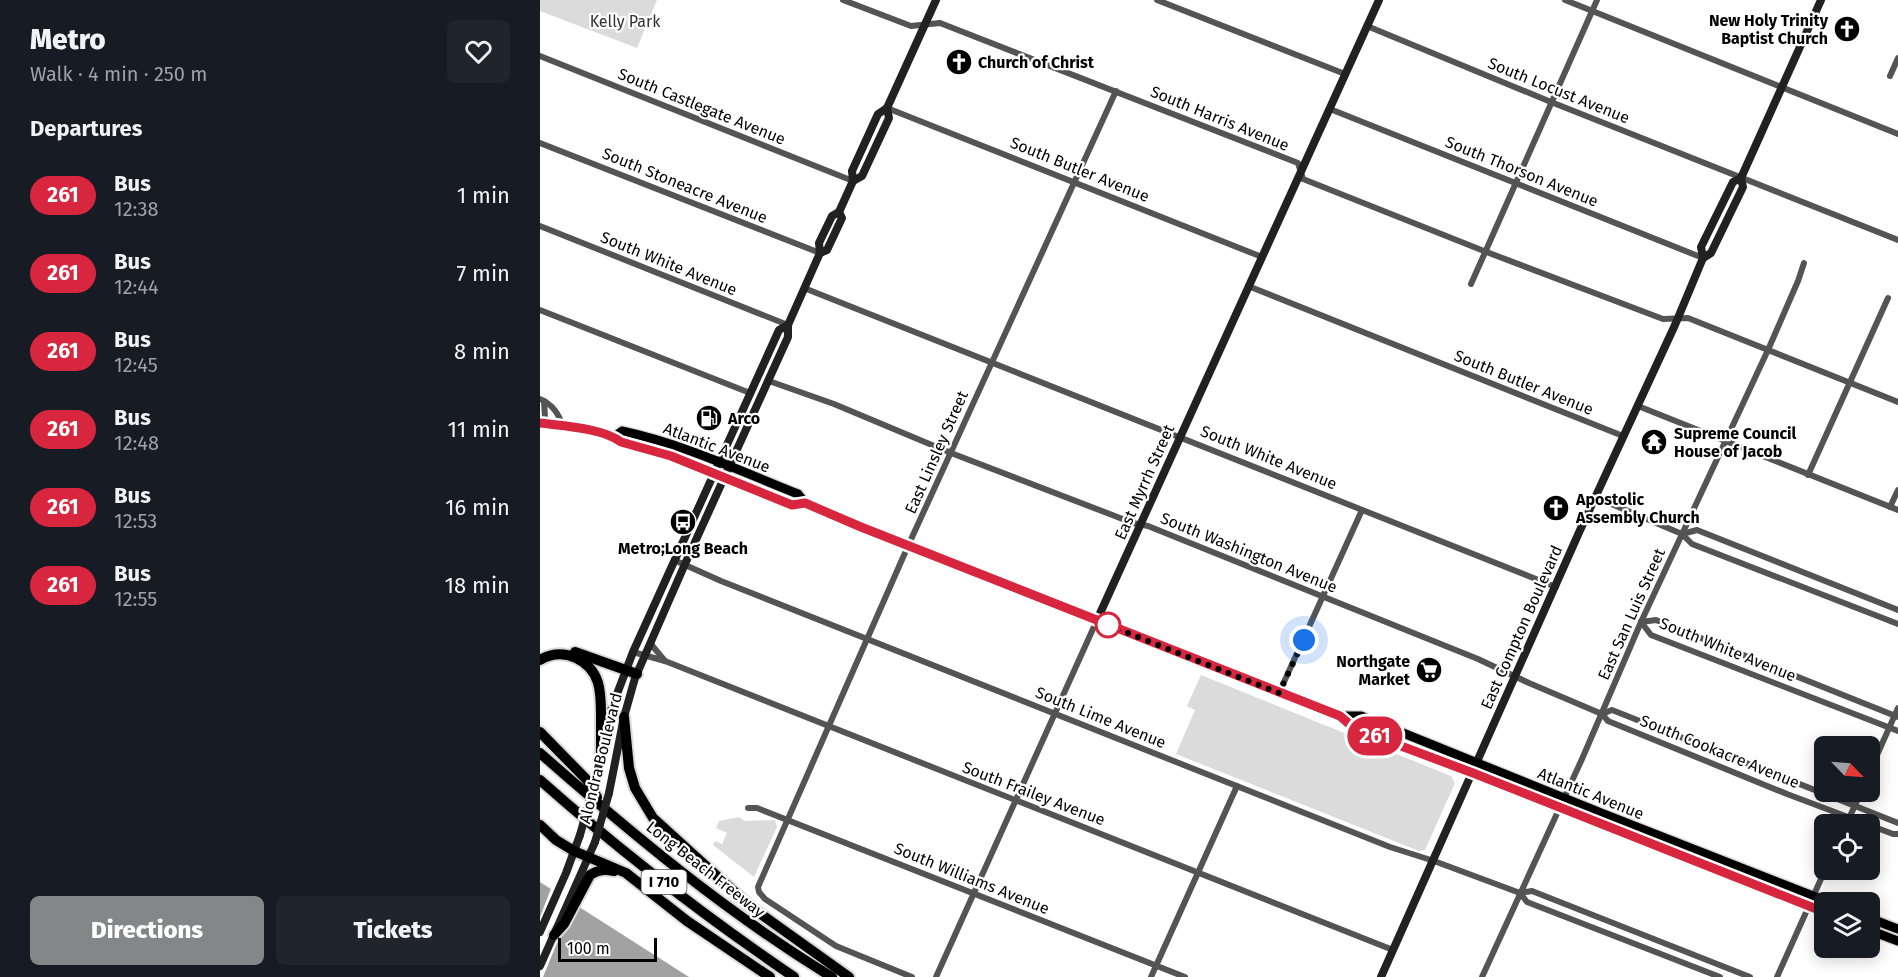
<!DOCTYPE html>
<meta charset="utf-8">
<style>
body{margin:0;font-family:"Fira Sans",sans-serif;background:#20242c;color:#f1f3f6;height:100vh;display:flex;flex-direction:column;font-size:22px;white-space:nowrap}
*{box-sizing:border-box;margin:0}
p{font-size:20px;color:#9ea1a6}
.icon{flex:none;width:33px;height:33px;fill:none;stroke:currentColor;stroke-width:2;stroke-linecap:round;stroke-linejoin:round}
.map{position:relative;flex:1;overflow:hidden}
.sheet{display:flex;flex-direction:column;background:#171b24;width:540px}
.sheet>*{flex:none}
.badge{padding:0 12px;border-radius:20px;font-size:21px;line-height:39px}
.needle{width:39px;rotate:115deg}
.tools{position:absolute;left:1274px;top:736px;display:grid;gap:12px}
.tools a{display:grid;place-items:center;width:66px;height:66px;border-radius:9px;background:#171b24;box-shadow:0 3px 15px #0003;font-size:30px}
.scale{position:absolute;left:18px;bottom:15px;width:99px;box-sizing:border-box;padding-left:6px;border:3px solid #000;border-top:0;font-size:16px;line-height:21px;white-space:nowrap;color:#000;-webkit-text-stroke:4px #fff;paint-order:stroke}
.you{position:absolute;width:30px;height:30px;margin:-15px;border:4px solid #fff;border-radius:50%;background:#1a73e8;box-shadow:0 0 0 9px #1a73e833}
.map>.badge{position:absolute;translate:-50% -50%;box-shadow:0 0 0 3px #fff}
h2{padding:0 30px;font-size:22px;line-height:54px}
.round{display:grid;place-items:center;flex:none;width:63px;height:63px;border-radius:9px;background:#20242c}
.overview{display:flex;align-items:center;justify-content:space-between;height:102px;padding:0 30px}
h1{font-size:28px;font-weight:800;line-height:45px}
.primary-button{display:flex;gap:12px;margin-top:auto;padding:12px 30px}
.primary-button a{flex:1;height:69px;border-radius:9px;background:#858687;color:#fff;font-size:24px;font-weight:800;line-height:69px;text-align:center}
.primary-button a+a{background:#20242c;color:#f1f3f6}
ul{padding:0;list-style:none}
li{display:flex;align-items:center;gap:18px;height:78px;padding:0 30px}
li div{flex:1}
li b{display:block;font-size:22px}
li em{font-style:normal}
li .badge{min-width:66px;font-weight:700;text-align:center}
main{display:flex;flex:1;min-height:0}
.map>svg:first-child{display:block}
.green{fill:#dbdbdb}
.water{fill:#a2a2a2}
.pier{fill:#fff}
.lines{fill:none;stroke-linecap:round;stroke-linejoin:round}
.primary-casing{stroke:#dbdbdb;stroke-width:12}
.highway-casing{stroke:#dbdbdb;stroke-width:14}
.street{stroke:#545454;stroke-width:6}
.secondary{stroke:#212121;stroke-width:8}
.primary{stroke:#000;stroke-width:9}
.highway{stroke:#000;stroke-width:10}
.secondary-bridge{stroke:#212121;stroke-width:8}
.line-casing{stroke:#fff;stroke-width:14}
.line{stroke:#d7263d;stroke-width:9}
.walk{stroke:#000;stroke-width:6;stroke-dasharray:0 10.8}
.stop-dot{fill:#fff;stroke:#d7263d;stroke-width:3}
.labels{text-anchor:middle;stroke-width:4.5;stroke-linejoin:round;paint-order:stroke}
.shield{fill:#fff;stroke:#4c4c4c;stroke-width:1.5}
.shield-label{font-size:15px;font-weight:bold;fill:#000}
.poi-label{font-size:16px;font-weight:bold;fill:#000;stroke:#fff;text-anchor:start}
.park-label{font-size:16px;fill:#323232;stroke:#fff}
.street-label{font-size:16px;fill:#000;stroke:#fff}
</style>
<main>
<section class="sheet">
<div class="overview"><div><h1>Metro</h1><p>Walk · 4 min · 250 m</p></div><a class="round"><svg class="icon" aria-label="heart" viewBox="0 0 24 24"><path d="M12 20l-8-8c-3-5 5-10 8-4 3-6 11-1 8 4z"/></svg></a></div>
<h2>Departures</h2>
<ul>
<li><span class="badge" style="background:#d7263d;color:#fff">261</span><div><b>Bus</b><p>12:38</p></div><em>1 min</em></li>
<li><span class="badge" style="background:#d7263d;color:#fff">261</span><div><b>Bus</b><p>12:44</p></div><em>7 min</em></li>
<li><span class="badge" style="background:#d7263d;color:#fff">261</span><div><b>Bus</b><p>12:45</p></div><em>8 min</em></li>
<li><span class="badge" style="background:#d7263d;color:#fff">261</span><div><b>Bus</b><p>12:48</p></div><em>11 min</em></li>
<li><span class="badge" style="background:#d7263d;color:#fff">261</span><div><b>Bus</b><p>12:53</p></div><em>16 min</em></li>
<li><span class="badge" style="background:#d7263d;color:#fff">261</span><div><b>Bus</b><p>12:55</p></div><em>18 min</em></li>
</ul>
<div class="primary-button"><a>Directions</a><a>Tickets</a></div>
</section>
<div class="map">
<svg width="1358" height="977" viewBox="0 0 1358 977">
<rect width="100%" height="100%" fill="#fff"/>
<g class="green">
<polygon points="0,0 117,0 97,48 0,11"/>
<polygon points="661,675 911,776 915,783 885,850 879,851 636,754 655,710 647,706"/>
<polygon points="199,817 205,821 235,820 237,827 214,877 173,845 175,841 182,844 187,833 176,828 179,821"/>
</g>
<polygon class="water" points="0,882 149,977 0,977"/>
<polygon class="pier" points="12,886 40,903 27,930 17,943 3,977 0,977 0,917"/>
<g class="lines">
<defs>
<g id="primary">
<path d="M0,423C23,426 63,428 81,442L131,456L252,505L265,503"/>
<path d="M74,437L82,431C143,444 200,471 258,494L265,503L308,522L800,716L815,729L933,773L1284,912"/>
<polyline points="800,716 821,716 1061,813 1291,903"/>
<polyline points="1329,918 1358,929"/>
<polyline points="1329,930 1358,941"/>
</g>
<g id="highway">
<polyline points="35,652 97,674"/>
<path d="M0,660C12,653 23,652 36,658C62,670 61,694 61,719C61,731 61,744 61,756"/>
<polyline points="84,717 89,768 95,788 113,818 211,907 309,977"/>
<polyline points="0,732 47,780 57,797"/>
<path d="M0,753C92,834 187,913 292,977"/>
<path d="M0,780C80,851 166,917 254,977"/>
<polyline points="0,825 16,840 34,851 86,873 147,921 230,977"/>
<path d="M14,935L24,924L50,875C58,870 64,869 74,871"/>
</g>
</defs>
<use href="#primary" class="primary-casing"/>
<use href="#highway" class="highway-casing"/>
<g class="street">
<polyline points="303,0 371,26 400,23 758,163 763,179 944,251 1123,319 1148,318 1358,402"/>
<polyline points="617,0 805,74"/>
<polyline points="1025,0 1358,134"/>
<polyline points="827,26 1011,102 1358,240"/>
<polyline points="0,56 313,181"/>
<polyline points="1350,76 1358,58"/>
<polyline points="347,108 722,257"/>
<polyline points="790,109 1163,258"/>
<polyline points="0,143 280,253"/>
<polyline points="0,226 248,325"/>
<polyline points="931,284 1057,0"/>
<polyline points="708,286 1083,436"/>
<polyline points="264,288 1016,587"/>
<polyline points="0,310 210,393"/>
<polyline points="229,381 294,404 411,453 593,523 608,526 938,659 989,683 1062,714 1068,721 1247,794 1353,834 1358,834"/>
<path d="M0,399C13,405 18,413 23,426"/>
<polyline points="1098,406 1358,510"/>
<polyline points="2,424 5,417 4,401"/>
<polyline points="1268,475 1348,298"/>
<polyline points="1055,497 1142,534 1152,544 1358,624"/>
<polyline points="1350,507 1358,490"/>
<polyline points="1142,534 1157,530 1358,610"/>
<polyline points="134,560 181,581 850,847 894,861 980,893 992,891 1210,977"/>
<polyline points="1101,622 1111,635 1358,731"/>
<polyline points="1101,622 1116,620 1358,717"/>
<polyline points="110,643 125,661"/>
<polyline points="93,652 125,661 853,950"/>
<polyline points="739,693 822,510"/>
<polyline points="1062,714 1072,710 1358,823"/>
<polyline points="1329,773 1358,708"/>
<polyline points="208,808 217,808 645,977"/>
<polyline points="1306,825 1321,792"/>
<polyline points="980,893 987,902 1180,977"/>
<polyline points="372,977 296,946 225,899 219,892 218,887 368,546 576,91"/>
<polyline points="396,977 557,620"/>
<polyline points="611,977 697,786"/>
<polyline points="942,977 1042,759 1101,622 1228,350 1258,281 1264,263"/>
<polyline points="1237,977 1285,870"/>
</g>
<g class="secondary">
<polyline points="313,181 322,176 349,118 347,108"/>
<polyline points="280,253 287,250 302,218 299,212"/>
<polyline points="1163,258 1171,253 1203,187 1201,178"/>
<polyline points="557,620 839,0"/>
<polyline points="65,736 72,707 93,652 239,330 248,325"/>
<polyline points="55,781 62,752"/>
<polyline points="69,793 84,717 95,678 145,564 248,337 248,325 280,253 279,243 292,216 299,212 313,181 312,171 338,114 347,108 396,0"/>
<polyline points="0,932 26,873 40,835"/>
<polyline points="0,966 55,842"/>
<polyline points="841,977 1041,528 1135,325 1163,258 1161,247 1193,182 1201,178 1281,0"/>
</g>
<use href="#primary" class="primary"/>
<use href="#highway" class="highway"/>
<g class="secondary-bridge">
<polyline points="40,835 55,781"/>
<polyline points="55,842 69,793"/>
</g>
</g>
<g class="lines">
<defs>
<path id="line" d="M0,423C23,426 63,428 81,442L131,456L252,505L265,503L321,527L800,716L815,729L829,734L933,773L1284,912"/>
</defs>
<use href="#line" class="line-casing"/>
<use href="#line" class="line"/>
<polyline class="walk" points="568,625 739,693 764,640"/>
</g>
<defs>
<symbol id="church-disc" viewBox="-11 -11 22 22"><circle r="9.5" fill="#000" stroke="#fff"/><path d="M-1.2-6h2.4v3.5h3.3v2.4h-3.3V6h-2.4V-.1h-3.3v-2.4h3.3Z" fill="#fff"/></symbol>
<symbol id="fuel-disc" viewBox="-11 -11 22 22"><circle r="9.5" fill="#000" stroke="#fff"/><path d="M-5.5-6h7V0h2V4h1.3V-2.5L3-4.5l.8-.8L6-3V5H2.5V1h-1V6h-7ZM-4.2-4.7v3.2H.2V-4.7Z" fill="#fff"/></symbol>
<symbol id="temple-disc" viewBox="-11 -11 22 22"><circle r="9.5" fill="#000" stroke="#fff"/><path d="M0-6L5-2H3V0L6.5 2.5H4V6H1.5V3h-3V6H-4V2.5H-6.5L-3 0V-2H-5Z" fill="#fff"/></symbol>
<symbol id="bus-disc" viewBox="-11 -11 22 22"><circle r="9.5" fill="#000" stroke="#fff"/><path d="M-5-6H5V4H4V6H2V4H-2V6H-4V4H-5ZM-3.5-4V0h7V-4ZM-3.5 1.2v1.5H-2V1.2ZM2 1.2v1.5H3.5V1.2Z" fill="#fff"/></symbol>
<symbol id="supermarket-disc" viewBox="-11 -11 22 22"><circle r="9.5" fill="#000" stroke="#fff"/><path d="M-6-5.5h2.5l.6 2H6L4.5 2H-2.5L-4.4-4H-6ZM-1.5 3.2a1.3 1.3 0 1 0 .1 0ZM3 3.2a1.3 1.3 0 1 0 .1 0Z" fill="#fff"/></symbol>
</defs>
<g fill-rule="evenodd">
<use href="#church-disc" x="1292" y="14" width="30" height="30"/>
<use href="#church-disc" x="404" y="47" width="30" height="30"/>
<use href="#fuel-disc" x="154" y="403" width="30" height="30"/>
<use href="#temple-disc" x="1099" y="427" width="30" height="30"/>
<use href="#church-disc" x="1001" y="493" width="30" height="30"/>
<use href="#bus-disc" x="128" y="507" width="30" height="30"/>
<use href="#supermarket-disc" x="874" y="655" width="30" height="30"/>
</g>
<circle class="stop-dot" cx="568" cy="625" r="12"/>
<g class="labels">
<rect class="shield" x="101.5" y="870" width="45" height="24" rx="4.5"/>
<g class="shield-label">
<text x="124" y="887">I 710</text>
</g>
<g class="poi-label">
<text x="1288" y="26" text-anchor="end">New Holy Trinity<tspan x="1288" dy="18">Baptist Church</tspan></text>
<text x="438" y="68">Church of Christ</text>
<text x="188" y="424">Arco</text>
<text x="1134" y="439">Supreme Council<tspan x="1134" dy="18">House of Jacob</tspan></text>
<text x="1036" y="505">Apostolic<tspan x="1036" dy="18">Assembly Church</tspan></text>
<text x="143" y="554" text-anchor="middle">Metro;Long Beach</text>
<text x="870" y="667" text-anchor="end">Northgate<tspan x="870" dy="18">Market</tspan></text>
</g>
<g class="park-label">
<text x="85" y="27">Kelly Park</text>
</g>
<g class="street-label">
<text transform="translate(1019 90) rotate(22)" y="6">South Locust Avenue</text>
<text transform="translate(162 106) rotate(22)" y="6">South Castlegate Avenue</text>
<text transform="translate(680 118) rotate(22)" y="6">South Harris Avenue</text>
<text transform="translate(540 169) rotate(22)" y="6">South Butler Avenue</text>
<text transform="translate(982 171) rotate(22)" y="6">South Thorson Avenue</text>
<text transform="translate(145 185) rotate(22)" y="6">South Stoneacre Avenue</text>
<text transform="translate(129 263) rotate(22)" y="6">South White Avenue</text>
<text transform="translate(984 382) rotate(22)" y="6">South Butler Avenue</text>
<text transform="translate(177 447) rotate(21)" y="6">Atlantic Avenue</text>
<text transform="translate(396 452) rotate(-66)" y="6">East Linsley Street</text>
<text transform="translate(729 457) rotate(22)" y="6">South White Avenue</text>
<text transform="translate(604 482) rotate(-66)" y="6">East Myrrh Street</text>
<text transform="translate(709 552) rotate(22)" y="6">South Washington Avenue</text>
<text transform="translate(1091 614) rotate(-66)" y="6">East San Luis Street</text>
<text transform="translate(981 627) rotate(-66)" y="6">East Compton Boulevard</text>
<text transform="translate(1188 649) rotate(22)" y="6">South White Avenue</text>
<text transform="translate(561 717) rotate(22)" y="6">South Lime Avenue</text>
<text transform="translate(1180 751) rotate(22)" y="6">South Cookacre Avenue</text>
<text transform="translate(60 758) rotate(-76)" y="6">Alondra Boulevard</text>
<text transform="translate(494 793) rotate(21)" y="6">South Frailey Avenue</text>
<text transform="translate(1051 793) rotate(22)" y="6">Atlantic Avenue</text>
<text transform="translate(166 869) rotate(38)" y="6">Long Beach Freeway</text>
<text transform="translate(432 878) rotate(22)" y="6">South Williams Avenue</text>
</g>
</g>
</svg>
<div class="tools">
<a><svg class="needle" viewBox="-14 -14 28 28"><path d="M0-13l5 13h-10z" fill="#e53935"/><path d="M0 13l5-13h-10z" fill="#9ea1a6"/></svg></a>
<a><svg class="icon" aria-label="locate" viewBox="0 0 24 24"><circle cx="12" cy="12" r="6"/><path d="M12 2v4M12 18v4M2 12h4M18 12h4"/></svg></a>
<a><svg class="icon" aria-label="layers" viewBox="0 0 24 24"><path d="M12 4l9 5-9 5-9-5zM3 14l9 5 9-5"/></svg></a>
</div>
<div class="scale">100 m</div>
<div class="you" style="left:764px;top:640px"></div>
<b class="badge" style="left:835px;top:736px;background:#d7263d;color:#fff">261</b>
</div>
</main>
